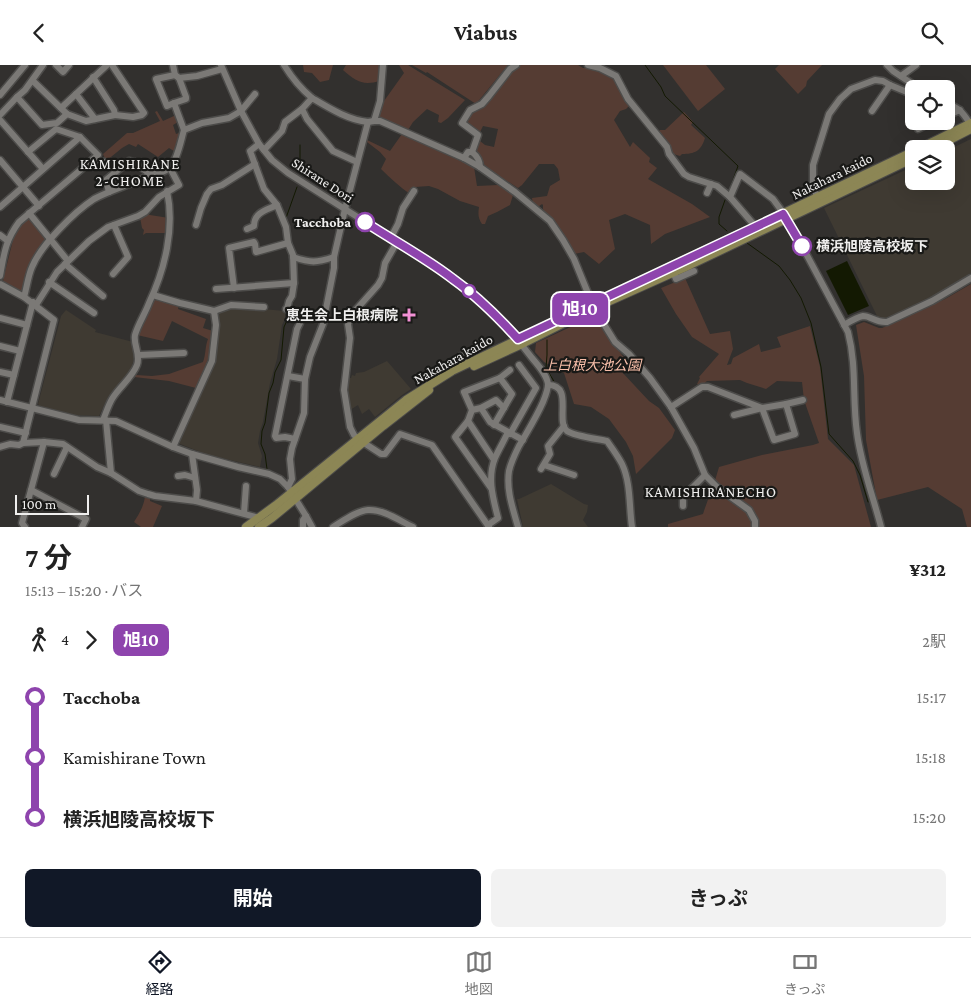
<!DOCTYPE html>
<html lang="ja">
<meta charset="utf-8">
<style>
body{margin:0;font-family:"Crimson Pro","Noto Sans JP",serif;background:#f2f2f2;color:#222;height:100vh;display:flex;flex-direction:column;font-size:19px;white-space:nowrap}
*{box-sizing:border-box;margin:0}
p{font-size:16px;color:#767676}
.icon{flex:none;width:28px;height:28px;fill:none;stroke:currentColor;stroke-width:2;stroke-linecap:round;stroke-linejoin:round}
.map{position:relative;height:462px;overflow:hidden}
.panel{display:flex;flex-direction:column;background:#fff;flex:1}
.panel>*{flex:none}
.badge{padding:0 10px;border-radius:8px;font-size:18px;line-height:32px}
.buttons{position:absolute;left:905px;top:15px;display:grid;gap:10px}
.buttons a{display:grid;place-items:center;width:50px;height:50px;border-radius:8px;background:#fff;box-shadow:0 5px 20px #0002;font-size:25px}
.scale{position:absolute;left:15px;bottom:12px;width:74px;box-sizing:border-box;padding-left:5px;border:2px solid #f0efee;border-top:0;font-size:14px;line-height:18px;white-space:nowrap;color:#f0efee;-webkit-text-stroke:4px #191917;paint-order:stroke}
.map>.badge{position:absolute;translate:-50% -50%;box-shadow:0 0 0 2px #fff}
.legs{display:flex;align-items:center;gap:8px;height:55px;padding:0 25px;font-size:16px}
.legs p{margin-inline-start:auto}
.head{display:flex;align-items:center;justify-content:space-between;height:85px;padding:0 25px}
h1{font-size:28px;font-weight:700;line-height:38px}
.button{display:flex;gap:10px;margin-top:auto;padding:10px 25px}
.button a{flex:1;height:58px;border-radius:8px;background:#111827;color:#fff;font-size:20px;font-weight:700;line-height:58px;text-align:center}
.button a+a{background:#f2f2f2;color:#222}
ul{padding:0 25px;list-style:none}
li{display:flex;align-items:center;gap:18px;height:60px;font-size:19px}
li i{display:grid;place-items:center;width:8px;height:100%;margin:0 6px;background:currentColor}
li i::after{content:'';width:12px;height:12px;margin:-6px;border:4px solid;border-radius:50%;background:#fff}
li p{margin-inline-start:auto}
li:first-child i{background:linear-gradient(#0000 50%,currentColor 0)}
li:last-child i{background:linear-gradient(currentColor 50%,#0000 0)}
header{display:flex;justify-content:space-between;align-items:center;height:65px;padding:0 25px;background:#fff;font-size:22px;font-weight:700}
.dock{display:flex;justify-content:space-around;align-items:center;height:70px;border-top:1px solid #e0e0e0;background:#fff;font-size:14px;color:#767676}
.dock a{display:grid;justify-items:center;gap:2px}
.dock .active{color:#111827}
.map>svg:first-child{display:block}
.built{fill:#3f3a32}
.green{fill:#553c33}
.water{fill:#131902}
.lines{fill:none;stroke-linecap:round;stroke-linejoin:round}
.stream{stroke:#131902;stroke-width:1}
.minor-casing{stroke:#4d4c4a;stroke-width:9}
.major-casing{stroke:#4d4c4a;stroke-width:10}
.minor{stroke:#7b7976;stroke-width:6}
.major{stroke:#8c8655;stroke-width:8}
.line-1-casing{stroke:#fff;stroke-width:11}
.line-1{stroke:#8e44ad;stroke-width:8}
.stop-1-dot{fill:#fff;stroke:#8e44ad;stroke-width:2.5}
.poi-dot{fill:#f391d5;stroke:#191917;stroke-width:2}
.labels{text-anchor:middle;stroke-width:4.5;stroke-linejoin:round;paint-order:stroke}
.street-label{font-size:14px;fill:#f0efee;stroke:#191917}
.stop-label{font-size:14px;font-weight:bold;fill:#f0efee;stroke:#191917;text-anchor:end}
.poi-label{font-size:14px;font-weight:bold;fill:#f0efee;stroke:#191917;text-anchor:end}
.park-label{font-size:14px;font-style:italic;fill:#fac0ab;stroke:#191917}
.neighbourhood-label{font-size:15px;letter-spacing:1px;fill:#f0efee;stroke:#191917}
</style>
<header><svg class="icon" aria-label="back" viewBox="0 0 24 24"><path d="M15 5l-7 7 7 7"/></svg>Viabus<svg class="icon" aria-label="search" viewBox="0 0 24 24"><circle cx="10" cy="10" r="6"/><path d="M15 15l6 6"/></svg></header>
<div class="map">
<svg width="971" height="462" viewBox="0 0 971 462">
<rect width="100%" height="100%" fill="#32302e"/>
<g class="built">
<polygon points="971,74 971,208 930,234 884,254 878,253 824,143 914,101 914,116 946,116 946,86"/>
<polygon points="231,241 285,246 285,254 282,260 277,294 270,318 263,357 260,366 258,378 262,391 260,402 208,390 180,379 178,375 216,294 219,259 218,250 220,246"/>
<polygon points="66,245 96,265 95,267 133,277 135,289 132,301 129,307 108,332 99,351 75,350 40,341 38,339 61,251"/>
<polygon points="387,296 411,324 402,330 375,352 369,344 362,349 358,340 350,345 348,325 349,313 351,313 352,310 355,311 356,308 364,307"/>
<polygon points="551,419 584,439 588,440 587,447 583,455 588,462 523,462 517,434 519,434"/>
</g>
<g class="green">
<polygon points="303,0 333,0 329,15 320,17 312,8 304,7"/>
<path d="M346,0H381L380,16C362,21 356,16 343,5Z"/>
<polygon points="399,0 408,0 465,35 448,53 441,58 438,57 439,50 427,44 413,57 408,65 377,51 380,38 384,36 404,8"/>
<polygon points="412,0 507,0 507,1 476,39 427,7 426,8"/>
<polygon points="510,0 578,0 583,3 595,2 611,10 629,33 629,41 626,44 620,46 614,55 630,82 633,77 650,93 649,97 657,103 648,114 692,139 710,152 665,169 651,179 650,160 625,149 609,155 615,184 599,199 584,187 574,189 556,158 546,149 543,144 543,140 542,139 538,142 533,139 532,133 547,131 550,121 560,115 558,104 554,99 539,99 522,120 518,123 482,100 474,87 480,76 485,80 494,82 498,64 483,61 479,69 466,58 471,47 510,5"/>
<polygon points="663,0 706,0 725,24 698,46"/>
<polygon points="779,0 822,0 807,16 806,21 798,29 775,4"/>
<polygon points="157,46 163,56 176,50 178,57 173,60 176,69 182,67 177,76 174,86 169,83 158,92 138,79 136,82 129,79 122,83 106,96 103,89 127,68 133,68 160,56 155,47"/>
<path d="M684,47L693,57L691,60L705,73C701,86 695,89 682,89L680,91C668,89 664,78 658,68L660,65H665Z"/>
<path d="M402,69L474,102L477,121L498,120L513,130L510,140L497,147L488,151L485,159H482C478,153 478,149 479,142L460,136L438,124L429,121L415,122L410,129C400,122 390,113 381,104L386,94L380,87L367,77V75L390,86Z"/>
<polygon points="146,148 150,150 169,153 167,168 146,168 143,170 144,165 142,163 140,152"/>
<path d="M30,151L46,175C31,193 30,204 24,225L21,228L5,219L3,215L14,171L21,161Z"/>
<path d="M685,213L710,269L730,266L733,284L727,300L731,299L733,293L759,279L761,287L781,282L777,272L810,261L820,302L828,374L854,400L871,462H668V459L703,449C708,433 715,418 719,402L762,390L813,380L819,378L804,335L802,317L777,316L766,324L747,318L740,315L707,316L701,321L697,319L700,313L699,312L719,289L692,272L676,249L661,223Z"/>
<polygon points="971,219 971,462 967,462 962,444 928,422 877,435 866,375 864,311 856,260 864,257 879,263 882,263 945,234"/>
<path d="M157,234L179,240L178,244L206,254L203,263L213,266L209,292L196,323L169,316L134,312L136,310L152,311L169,309L203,297C206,289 205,281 208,274L172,256L163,276L137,270L153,235Z"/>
<polygon points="594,251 627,297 621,306 649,336 659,343 675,365 672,373 636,409 633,391 626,377 609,354 591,342 574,339 564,308 544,297 535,287 536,278"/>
<path d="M145,431L150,433V436L162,441L153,462H141L134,457C139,449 144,441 145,431Z"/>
</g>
<polygon class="water" points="847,196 869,241 848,250 826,206"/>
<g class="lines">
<g class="stream">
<polyline points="645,0 661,22 665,31 738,101 729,126"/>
<polyline points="300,107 300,80"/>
<polyline points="725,135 719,152 719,159 727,166"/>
<polyline points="286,153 297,122"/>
<polyline points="747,178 779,201 790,215 801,233 811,258 821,302 829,369 853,396 860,410 868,437"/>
<polyline points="547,275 547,290 546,303 555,318"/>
<polyline points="267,404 265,389 261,379 262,366 265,358 269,328 273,318 275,307 281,295 284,262 290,249 290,243 295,233 296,222"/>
</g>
<defs>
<g id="minor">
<polyline points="56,0 63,7 69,0"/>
<polyline points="112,0 144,48 142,50 133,52 115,50"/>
<polyline points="173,0 175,10 156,14 167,41 174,38 184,65"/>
<path d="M221,0L241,46L259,79L272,95L288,108L452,212C482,236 509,262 532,293C538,300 547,310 548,319C548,325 545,332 543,337C536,353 527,367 519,381C515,389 511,397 509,406C506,425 513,444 518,462"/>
<path d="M284,0C292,13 301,24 312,33"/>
<polyline points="588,0 600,3 616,11 628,34 667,82 669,89 684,109 689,112 717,121 730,132"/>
<polyline points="887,0 893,6 920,24"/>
<polyline points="175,10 179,13 197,11 222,4"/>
<polyline points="901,11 916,0"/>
<polyline points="33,16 67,49 86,56 115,50 114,45 93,12"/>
<polyline points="76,29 95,54"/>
<polyline points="0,30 25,0"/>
<polyline points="17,32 42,60 57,58 67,49"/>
<polyline points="174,38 186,34 186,32 179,13"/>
<path d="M946,38C961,44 962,47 971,60"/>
<polyline points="61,43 107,0"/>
<polyline points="872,46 890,20 914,30"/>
<polyline points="0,50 17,32 25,25 43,0"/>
<polyline points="946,51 960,45"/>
<polyline points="0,55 43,104"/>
<polyline points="374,56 380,36 383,0"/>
<polyline points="918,64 934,56"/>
<polyline points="259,79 250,86 264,124 277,140 286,162 288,178 293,190 294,218 292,231 289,236 287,244 286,244"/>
<polyline points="264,85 282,66 285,57 302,44"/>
<path d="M472,87C477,91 480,95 480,102"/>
<polyline points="464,93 468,87 472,87 478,70 462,58 470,45 482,39 489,31 510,4 516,0"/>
<polyline points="0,95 39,141"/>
<path d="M357,97L333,86L307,54L302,44L312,33C329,43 348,55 368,57"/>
<polyline points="101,99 104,97 106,99"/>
<polyline points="109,127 106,115 129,96 134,97 150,109"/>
<polyline points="707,128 711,119"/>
<polyline points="817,132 813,120 813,100 829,49 840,34 851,24 875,15 883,16 890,20"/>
<polyline points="0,142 80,72"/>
<polyline points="29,148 68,196"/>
<polyline points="196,160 201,143 207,129 211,124 222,120 255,99"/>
<path d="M755,161L730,132L740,109L773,134L787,153L848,267C857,302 852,333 857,368C861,400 873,431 881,462"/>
<path d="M247,164L254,161C254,147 267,145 277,140"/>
<polyline points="0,170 8,176"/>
<polyline points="390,174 398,159 403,143 414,126"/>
<polyline points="397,177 385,198 382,213 378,220 354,247 350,253 348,259 350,273 344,325 350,362 354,370 358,374 381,389 385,389 400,369 432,380 489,462"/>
<path d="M293,192C311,198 316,198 334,192"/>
<polyline points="65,199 103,231"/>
<polyline points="673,207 676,214 694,206"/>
<polyline points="113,209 128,192 114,160"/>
<path d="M0,211C4,189 5,176 19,157L98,90L80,72L56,64L28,87"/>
<polyline points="49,217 94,248"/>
<polyline points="0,219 24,232 54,255 23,378"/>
<polyline points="234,223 229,183 254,177 255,179 256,187 288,178"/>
<polyline points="216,224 294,218"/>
<polyline points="153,230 180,238 214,246 231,240 264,242"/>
<path d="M24,232C27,222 28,211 32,202C41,180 74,147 94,134C105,128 117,124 129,119C137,117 143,113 150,110C157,107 166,108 171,101C178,93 181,75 184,65L202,58L229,53L241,46L255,29"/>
<polyline points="36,240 57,207 89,176 108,162 138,151 145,147 159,132 179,120 170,103"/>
<polyline points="0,253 27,260"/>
<path d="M844,260C849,257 857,252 863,251C871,251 876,258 887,257L932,236L971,213"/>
<polyline points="0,281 20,286"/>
<polyline points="139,290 184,288"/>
<polyline points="461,291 464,300"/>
<polyline points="0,307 14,310"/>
<polyline points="288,311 305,314"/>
<path d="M548,320C574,320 555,356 567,366C574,371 598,374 607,376C612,383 618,391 622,399C631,418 629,442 632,462"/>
<polyline points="0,335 79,355 116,356 173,382 192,389 238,402 269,409 280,414 288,422 306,451 312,462"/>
<polyline points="7,337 33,237"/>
<polyline points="786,339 803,335"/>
<polyline points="671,342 702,322 708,322 762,343 774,375 795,369 786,339 762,343 734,350"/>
<polyline points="481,343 490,357 523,375"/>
<polyline points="472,345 464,327 500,313 510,305"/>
<path d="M103,355C106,348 108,341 112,334C119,322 132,313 137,300C141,289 133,280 135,270C138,259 145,249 149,238C165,204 175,163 167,126"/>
<polyline points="106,355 111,408"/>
<polyline points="468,356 494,395"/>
<polyline points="494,360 512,329 500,313"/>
<polyline points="0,362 26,368"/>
<polyline points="510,369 536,323 519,300"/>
<polyline points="295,374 285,372 276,373 275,371 297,264 300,258"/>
<polyline points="0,382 10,379 19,380 23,378 44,377 63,379 97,402 111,408 139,426 148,429 155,431 196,436 259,453"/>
<polyline points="173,382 212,296 216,260 214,246"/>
<polyline points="192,389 197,425 196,436"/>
<polyline points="544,400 574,410"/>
<polyline points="541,404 550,389 548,381 564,361"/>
<polyline points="54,409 67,382"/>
<polyline points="178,411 185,410 195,413"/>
<polyline points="288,422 292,414 290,394 292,383 304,348 305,314 310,292 323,259 334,203 334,192 345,144 368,57 374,56 380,56 464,93 480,102 515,127 550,156 563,175 574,194 594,243 615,277 629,289 650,313 671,342 694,383 705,410 717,422 749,445 755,456 755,462"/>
<polyline points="491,423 455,372 468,356 472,345 481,343 496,335 504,343"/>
<polyline points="31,425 86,454 82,462"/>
<polyline points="683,441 683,432 705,410"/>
<polyline points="244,448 246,421"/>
<path d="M488,460L498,453C493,433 487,413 495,393C499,384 504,376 508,367"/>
<polyline points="25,462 22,458 44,377"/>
<polyline points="303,462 303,455 306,451"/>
<path d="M333,462C343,456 356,446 368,445C383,444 400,456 413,462"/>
</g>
<g id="major">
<polyline points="918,84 971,58"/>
<polyline points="932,84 971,64"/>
<polyline points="474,301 522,279 594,243 690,200 914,93"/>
<polyline points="246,462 276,440 406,335 452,306 914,86"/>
<polyline points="259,462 272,453 383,361 429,325"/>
</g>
</defs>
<use href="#minor" class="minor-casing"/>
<use href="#major" class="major-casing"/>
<use href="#minor" class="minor"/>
<use href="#major" class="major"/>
</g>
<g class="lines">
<defs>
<path id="line-1" d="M365,157C394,176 426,193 453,214C477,231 498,252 518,274L783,149L802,181"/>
</defs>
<use href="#line-1" class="line-1-casing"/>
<use href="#line-1" class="line-1"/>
</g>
<g class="stop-1-dot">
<circle cx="365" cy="157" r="9"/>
<circle cx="802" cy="181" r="9"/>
<circle cx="469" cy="226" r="6"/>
</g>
<path class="poi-dot" d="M406.5 242.5h5v5h5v5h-5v5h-5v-5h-5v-5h5z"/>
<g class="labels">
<g class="street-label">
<text transform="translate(832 111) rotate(-26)" y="5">Nakahara kaido</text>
<text transform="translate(323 115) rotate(33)" y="5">Shirane Dori</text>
<text transform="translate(453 294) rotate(-29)" y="5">Nakahara kaido</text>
</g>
<g class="stop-label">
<text x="351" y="162">Tacchoba</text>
<text x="816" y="186" text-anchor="start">横浜旭陵高校坂下</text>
</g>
<g class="poi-label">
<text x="398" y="255">恵生会上白根病院</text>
</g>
<g class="park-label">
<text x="592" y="305">上白根大池公園</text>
</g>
<g class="neighbourhood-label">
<text x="130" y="104">KAMISHIRANE<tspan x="130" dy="17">2-CHOME</tspan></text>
<text x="711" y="432">KAMISHIRANECHO</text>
</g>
</g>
</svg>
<div class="buttons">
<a><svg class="icon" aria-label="locate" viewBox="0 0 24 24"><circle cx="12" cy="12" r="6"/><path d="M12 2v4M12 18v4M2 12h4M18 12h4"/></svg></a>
<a><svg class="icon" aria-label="layers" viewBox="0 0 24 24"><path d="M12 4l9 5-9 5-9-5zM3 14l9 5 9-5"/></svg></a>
</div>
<div class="scale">100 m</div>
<b class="badge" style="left:580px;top:244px;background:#8e44ad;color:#fff">旭10</b>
</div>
<section class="panel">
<div class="head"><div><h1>7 分</h1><p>15:13 – 15:20 · バス</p></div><b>¥312</b></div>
<div class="legs"><svg class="icon" aria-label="walk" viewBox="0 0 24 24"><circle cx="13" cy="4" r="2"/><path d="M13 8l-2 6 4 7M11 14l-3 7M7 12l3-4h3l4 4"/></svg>4<svg class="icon" aria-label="forward" viewBox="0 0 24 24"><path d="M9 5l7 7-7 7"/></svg><b class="badge" style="background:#8e44ad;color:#fff">旭10</b><p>2駅</p></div>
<ul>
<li><i style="color:#8e44ad"></i><b>Tacchoba</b><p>15:17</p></li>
<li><i style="color:#8e44ad"></i><span>Kamishirane Town</span><p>15:18</p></li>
<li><i style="color:#8e44ad"></i><b>横浜旭陵高校坂下</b><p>15:20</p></li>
</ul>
<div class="button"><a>開始</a><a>きっぷ</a></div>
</section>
<nav class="dock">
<a class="active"><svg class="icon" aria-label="directions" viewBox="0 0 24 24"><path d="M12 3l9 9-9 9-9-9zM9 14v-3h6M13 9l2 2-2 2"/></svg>経路</a>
<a><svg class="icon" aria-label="map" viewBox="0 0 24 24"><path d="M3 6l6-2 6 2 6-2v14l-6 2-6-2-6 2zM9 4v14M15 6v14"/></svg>地図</a>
<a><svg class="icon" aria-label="tickets" viewBox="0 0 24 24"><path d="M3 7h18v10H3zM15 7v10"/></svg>きっぷ</a>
</nav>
